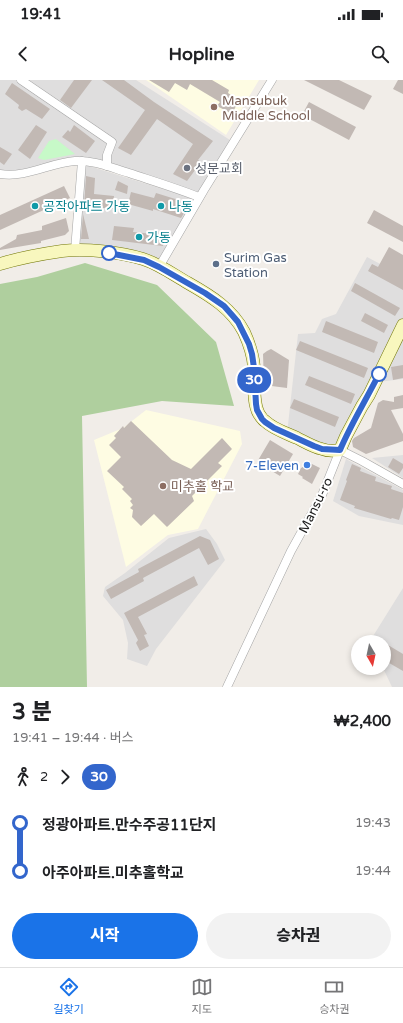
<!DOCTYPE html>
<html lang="ko">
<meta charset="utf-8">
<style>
body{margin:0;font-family:"Varela Round","Noto Sans KR",sans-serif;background:#f2f2f2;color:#202124;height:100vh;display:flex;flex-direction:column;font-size:15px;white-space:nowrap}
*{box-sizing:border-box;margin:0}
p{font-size:13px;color:#757577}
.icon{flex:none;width:22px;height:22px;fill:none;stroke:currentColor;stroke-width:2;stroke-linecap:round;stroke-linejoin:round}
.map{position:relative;height:607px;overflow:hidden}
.panel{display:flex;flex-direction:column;background:#fff;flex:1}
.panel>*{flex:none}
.badge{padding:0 8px;border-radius:13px;font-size:14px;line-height:26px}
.needle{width:26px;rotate:171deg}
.controls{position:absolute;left:351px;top:555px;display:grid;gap:8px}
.controls a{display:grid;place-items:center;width:40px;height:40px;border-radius:50%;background:#fff;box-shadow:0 2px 6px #0003;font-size:20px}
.map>.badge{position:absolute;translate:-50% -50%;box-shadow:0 0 0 2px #fff}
.legs{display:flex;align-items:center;gap:6px;height:44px;padding:0 12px;font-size:13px}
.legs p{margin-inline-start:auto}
.overview{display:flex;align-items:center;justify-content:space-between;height:68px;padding:0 12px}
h1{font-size:22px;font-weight:800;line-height:30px}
.action{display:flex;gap:8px;margin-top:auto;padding:8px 12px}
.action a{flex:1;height:46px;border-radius:24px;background:#1a73e8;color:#fff;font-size:16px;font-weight:800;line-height:46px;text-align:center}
.action a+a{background:#f2f2f2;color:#202124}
ul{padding:0 12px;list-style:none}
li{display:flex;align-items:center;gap:14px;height:48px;font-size:15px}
li i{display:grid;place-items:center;width:6px;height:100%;margin:0 5px;background:currentColor}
li i::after{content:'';width:10px;height:10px;margin:-5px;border:3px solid;border-radius:50%;background:#fff}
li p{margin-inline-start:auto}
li:first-child i{background:linear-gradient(#0000 50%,currentColor 0)}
li:last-child i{background:linear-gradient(currentColor 50%,#0000 0)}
.status{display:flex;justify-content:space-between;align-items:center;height:28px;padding:0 20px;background:#fff;direction:ltr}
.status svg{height:11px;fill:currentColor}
header{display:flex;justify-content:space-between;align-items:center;height:52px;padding:0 12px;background:#fff;font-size:18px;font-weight:800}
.menu{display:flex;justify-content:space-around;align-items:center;height:56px;border-top:1px solid #e0e0e0;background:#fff;font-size:11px;color:#757577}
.menu a{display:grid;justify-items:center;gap:2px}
.menu .active{color:#1a73e8}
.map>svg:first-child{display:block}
.residential{fill:#dfdede}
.education{fill:#fefce3}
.forest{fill:#afcf9e}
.park{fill:#c7f9c8}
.building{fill:#c2b9b4}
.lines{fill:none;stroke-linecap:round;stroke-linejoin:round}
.street-casing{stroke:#a5a5a5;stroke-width:9}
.secondary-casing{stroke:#737808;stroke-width:13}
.street{stroke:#fff;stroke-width:8}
.secondary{stroke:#f8f7be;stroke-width:12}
.line-1-casing{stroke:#fff;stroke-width:9}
.line-1{stroke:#36c;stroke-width:6}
.education-dot{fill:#8d6e63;stroke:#fff;stroke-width:1.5}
.worship-dot{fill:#6b7280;stroke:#fff;stroke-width:1.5}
.culture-dot{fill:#0f9aa8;stroke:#fff;stroke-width:1.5}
.stop-1-dot{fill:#fff;stroke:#36c;stroke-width:2}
.service-dot{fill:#5c6f8a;stroke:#fff;stroke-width:1.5}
.shop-dot{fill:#3f7fe0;stroke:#fff;stroke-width:1.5}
.labels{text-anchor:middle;stroke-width:4;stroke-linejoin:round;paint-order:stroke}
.education-label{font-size:13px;fill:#785e54;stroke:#fff;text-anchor:start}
.worship-label{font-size:13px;fill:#5b616d;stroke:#fff;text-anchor:start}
.culture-label{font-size:13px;fill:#0d838f;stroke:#fff;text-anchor:start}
.service-label{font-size:13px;fill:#4e5e75;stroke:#fff;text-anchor:start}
.shop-label{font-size:13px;fill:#366cbe;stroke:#fff;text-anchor:end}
.street-label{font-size:13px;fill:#212121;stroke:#fff}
</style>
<div class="status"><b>19:41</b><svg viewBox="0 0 49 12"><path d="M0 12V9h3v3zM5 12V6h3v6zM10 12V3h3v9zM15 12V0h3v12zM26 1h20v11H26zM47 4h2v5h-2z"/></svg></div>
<header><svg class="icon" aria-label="back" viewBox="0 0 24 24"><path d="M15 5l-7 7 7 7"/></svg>Hopline<svg class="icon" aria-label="search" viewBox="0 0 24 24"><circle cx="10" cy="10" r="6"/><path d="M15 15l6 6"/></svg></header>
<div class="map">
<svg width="403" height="607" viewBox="0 0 403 607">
<rect width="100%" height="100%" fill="#f1ede8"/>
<g class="residential">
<polygon points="0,0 136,0 230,60 198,113 89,82 0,93"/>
<polygon points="86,85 195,119 159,180 77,166"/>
<polygon points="367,177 403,196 403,244 340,370 287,354 298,254 315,253 322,239 336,234"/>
<polygon points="403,252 403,299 378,302"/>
<polygon points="403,375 403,398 372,378"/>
<polygon points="346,379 403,410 403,445 359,436 333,421"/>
<polygon points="206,449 217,464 225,480 156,569 147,586 127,579 128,563 123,540 103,516 105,507 125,493 169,458"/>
<polygon points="403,508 403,607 392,607 383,588 384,588 384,562 370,562 370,561"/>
</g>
<g class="education">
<polygon points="146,0 259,0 226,55"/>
<polygon points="146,330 240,351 242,364 198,449 168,455 126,487 94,360 123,348"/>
</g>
<polygon class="forest" points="85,183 157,205 216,262 234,326 162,321 82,336 87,607 0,607 0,204 37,197"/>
<polygon class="park" points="56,59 75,74 44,80 38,78 49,61"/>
<g class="building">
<polygon points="74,0 92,0 71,28 60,20"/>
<polygon points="102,0 124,0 154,22 213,61 198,80 201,82 187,101 173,94 193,64 157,39 131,75 118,68 145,30"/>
<polygon points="149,0 212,0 229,10 228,13 231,15 230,17 238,22 232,34 217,26 220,22 190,4 187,10 175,3 169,12"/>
<polygon points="304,0 339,0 372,16 364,30"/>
<polygon points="398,0 403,0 403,14 393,9"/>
<polygon points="12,3 50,29 42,39 26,29 22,31 18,28 19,25 5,14"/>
<polygon points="309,22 356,47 349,60 302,35"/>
<polygon points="36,45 47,52 30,79 18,70"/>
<polygon points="74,45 95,61 86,73 62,57 68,50 70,52"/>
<polygon points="0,67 12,74 4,85 0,82"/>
<polygon points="86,96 95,98 94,114 114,116 113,129 84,126"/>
<polygon points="118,101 128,106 127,114 115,110"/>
<polygon points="64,106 70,118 0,150 0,135"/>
<polygon points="131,112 154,118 156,113 185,122 188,127 181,138 153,129 153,131 128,124"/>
<polygon points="374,130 403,146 403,162 367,143"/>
<polygon points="83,134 89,159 81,159"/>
<polygon points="66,138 69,151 65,155 41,161 41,163 17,167 0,170 0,168 16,159 17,155 42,150 42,146"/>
<polygon points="114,146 134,148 133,152 153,154 153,150 165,152 163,166 112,160"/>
<polygon points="389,167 403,175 403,210 368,191 372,184 378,187"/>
<polygon points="355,203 400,228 395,236 351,211"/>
<polygon points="365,233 388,245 384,253 361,241"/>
<polygon points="326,241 378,262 374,273 322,252"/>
<polygon points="300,261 368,288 364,298 296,270"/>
<polygon points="271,269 289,280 287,308 264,305 263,274 267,271"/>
<polygon points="403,285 403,298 393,300 391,287"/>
<polygon points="309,296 355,314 351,324 305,305"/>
<polygon points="403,315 403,328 391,330 403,354 403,361 366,374 353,367 352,361 354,358 371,348 378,323 383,320 394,322 394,317"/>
<polygon points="294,319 339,337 335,347 290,328"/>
<polygon points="131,341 172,380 191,389 222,358 232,369 218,383 222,386 192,416 194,421 167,447 154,434 141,446 132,437 133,430 130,428 133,425 130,421 132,419 122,409 124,407 107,391 121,377 109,365 116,358 114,356 123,346 124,348"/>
<polygon points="270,360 293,374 280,396 257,382"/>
<polygon points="393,378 403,384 403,388 399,394 388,387"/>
<polygon points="310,383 320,388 312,404 302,398 303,397 298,394 301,388"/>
<polygon points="352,384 361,388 360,391 376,397 375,401 392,406 391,409 403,413 403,427 399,440 392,438 391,439 354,428 355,426 340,420 347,401 346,400"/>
<polygon points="200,456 210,460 219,479 208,485 199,468 143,498 144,501 111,519 106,510 139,492 138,489"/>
<polygon points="194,496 198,505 138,537 147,554 144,555 149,566 140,571 136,563 138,560 124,533"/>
<polygon points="388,565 403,574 403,591 384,580 384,572"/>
</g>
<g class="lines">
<defs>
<g id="street">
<polyline points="21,0 112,62 107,75 107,86"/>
<path d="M0,94C27,98 49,83 75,81C94,80 112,88 129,93C153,101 176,108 199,117"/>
<polyline points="75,170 82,81"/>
<polyline points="159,187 204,110 272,0"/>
<polyline points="227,607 291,471 322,415 340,370 362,381 403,404"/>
</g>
<path id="secondary" d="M0,184C20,178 41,174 62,171C85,168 120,172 143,179C159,184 174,195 188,203C211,216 232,229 244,252C249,263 253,274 254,287C255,301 252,322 259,334C261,337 263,340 265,341C273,349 286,353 297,358C305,362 313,367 322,369C327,371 334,371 340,370L346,356L362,326L369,315L403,245"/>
</defs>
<use href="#street" class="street-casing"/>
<use href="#secondary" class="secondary-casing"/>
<use href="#street" class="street"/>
<use href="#secondary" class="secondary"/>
</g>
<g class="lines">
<defs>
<path id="line-1" d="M109,173L144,180L159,187L205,213L224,226L232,235L238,242L249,264L252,274L254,288L256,324L257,330L262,339L265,342L274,348L314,366L322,369L340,370C351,344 366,320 379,294"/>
</defs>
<use href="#line-1" class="line-1-casing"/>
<use href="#line-1" class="line-1"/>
</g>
<g class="education-dot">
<circle cx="214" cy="27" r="4"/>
<circle cx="163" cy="406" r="4"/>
</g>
<circle class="worship-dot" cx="187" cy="88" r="4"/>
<g class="culture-dot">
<circle cx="35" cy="126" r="4"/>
<circle cx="161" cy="126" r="4"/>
<circle cx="139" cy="157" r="4"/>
</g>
<g class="stop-1-dot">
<circle cx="109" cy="173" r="7"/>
<circle cx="379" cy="294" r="7"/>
</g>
<circle class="service-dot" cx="216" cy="184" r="4"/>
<circle class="shop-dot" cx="307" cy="385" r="4"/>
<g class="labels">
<g class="education-label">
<text x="222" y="25">Mansubuk<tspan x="222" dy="15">Middle School</tspan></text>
<text x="171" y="411">미추홀 학교</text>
</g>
<g class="worship-label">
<text x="195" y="93">성문교회</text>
</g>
<g class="culture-label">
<text x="43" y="131">공작아파트 가동</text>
<text x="169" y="131">나동</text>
<text x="147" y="162">가동</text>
</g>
<g class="service-label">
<text x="224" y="182">Surim Gas<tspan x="224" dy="15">Station</tspan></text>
</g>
<g class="shop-label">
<text x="299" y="390">7-Eleven</text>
</g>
<g class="street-label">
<text transform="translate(315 425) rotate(-64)" y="5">Mansu-ro</text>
</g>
</g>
</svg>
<div class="controls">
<a><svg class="needle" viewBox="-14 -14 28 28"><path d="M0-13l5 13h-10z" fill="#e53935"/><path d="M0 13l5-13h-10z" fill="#757577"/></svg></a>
</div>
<b class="badge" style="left:254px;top:300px;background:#36c;color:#fff">30</b>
</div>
<section class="panel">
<div class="overview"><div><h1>3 분</h1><p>19:41 – 19:44 · 버스</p></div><b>₩2,400</b></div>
<div class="legs"><svg class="icon" aria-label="walk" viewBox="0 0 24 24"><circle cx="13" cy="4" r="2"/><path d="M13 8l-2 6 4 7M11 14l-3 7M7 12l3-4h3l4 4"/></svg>2<svg class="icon" aria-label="forward" viewBox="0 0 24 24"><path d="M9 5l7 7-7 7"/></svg><b class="badge" style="background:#36c;color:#fff">30</b></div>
<ul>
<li><i style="color:#36c"></i><b>정광아파트.만수주공11단지</b><p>19:43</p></li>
<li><i style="color:#36c"></i><b>아주아파트.미추홀학교</b><p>19:44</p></li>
</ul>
<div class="action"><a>시작</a><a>승차권</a></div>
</section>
<nav class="menu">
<a class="active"><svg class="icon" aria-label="directions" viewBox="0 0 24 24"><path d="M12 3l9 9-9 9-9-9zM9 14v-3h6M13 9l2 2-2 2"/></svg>길찾기</a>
<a><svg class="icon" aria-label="map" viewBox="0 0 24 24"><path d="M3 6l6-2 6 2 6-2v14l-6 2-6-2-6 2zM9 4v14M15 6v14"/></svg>지도</a>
<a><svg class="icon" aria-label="tickets" viewBox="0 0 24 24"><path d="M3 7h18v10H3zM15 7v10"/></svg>승차권</a>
</nav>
